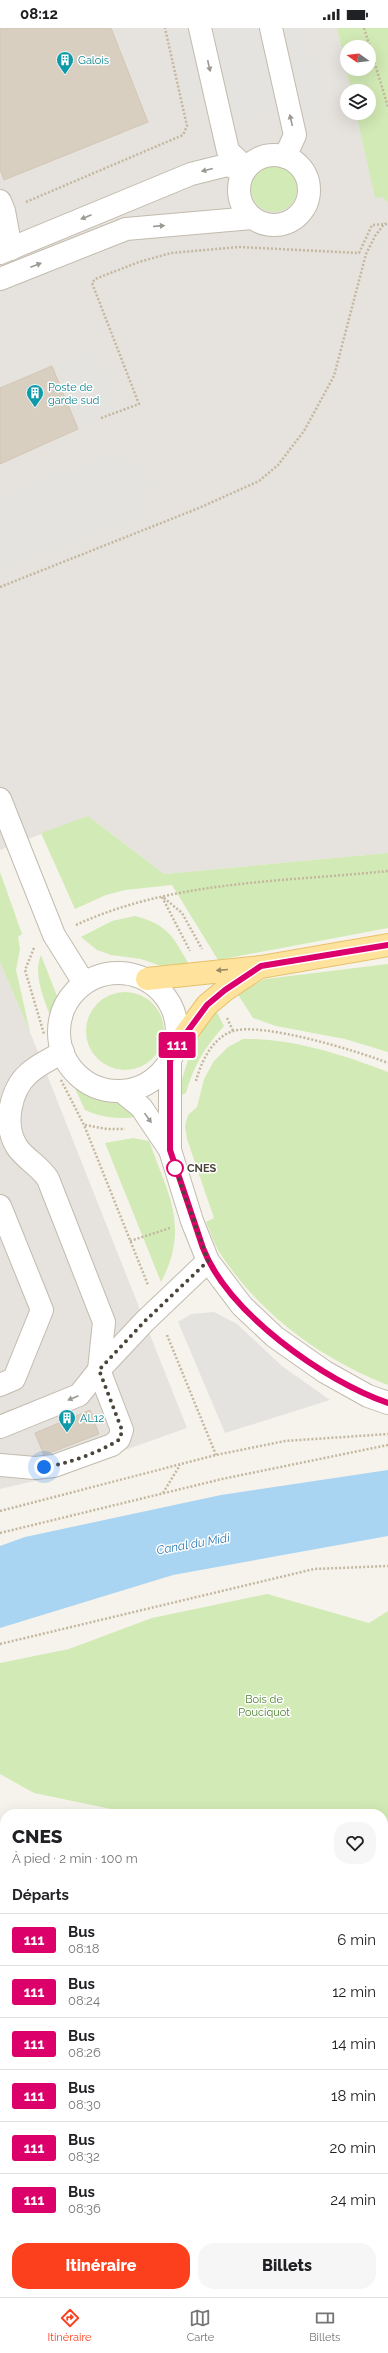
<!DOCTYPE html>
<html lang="fr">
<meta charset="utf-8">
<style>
body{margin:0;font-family:Raleway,sans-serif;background:#f6f6f6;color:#202124;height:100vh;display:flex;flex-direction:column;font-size:15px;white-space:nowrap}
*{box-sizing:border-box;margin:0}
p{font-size:13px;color:#757577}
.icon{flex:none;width:22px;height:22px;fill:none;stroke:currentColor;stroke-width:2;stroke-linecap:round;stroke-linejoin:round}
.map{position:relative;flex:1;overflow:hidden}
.details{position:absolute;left:0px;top:1781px;width:388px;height:488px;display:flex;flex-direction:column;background:#fff;border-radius:16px 16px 0 0;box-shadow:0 4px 16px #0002}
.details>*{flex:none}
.badge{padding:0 8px;border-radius:3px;font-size:14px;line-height:26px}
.needle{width:26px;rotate:284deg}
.buttons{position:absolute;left:340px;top:12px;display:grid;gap:8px}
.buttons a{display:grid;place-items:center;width:36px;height:36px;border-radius:50%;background:#fff;box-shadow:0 4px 16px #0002;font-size:20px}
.you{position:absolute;width:20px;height:20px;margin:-10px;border:3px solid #fff;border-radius:50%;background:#1a73e8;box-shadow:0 0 0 6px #1a73e833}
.map>.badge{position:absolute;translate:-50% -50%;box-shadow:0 0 0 2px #fff}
h2{padding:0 12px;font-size:15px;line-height:36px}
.round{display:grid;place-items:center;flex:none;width:42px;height:42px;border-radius:16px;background:#f6f6f6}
.head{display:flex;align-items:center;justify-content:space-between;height:68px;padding:0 12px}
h1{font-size:19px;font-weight:800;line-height:30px}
.action{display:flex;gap:8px;margin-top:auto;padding:8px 12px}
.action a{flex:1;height:46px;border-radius:16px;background:#fc3f1d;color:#fff;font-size:16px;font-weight:800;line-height:46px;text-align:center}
.action a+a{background:#f6f6f6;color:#202124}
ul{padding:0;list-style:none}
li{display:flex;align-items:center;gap:12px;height:52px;padding:0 12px;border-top:1px solid #e0e0e0}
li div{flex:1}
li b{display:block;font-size:15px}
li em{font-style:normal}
li .badge{min-width:44px;font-weight:700;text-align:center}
.status{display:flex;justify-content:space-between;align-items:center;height:28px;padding:0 20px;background:#fff;direction:ltr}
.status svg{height:11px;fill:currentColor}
.tabs{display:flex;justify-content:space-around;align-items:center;height:56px;border-top:1px solid #e0e0e0;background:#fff;font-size:11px;color:#757577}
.tabs a{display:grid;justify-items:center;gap:2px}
.tabs .on{color:#fc3f1d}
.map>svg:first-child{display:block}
.industrial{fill:#e6e2dd}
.green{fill:#d2eab5;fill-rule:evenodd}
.parking{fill:#e5e3e0}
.water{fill:#a9d4f2}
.building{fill:#d8cfc1;stroke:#d3c7b4}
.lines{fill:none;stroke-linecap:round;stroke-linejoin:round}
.minor-casing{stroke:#c2bbae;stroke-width:24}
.major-casing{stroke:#e6c16a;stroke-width:24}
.path{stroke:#c4b79f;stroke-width:2.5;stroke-dasharray:2 2;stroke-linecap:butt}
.minor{stroke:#fff;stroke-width:22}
.major{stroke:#ffe39c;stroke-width:22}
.oneway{fill:#9c9892}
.oneway2{fill:#9c8c66}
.line-casing{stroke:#fff;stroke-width:9}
.line{stroke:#dc006b;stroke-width:6}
.walk{stroke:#4b4439;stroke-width:4;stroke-dasharray:0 7.2}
.stop-dot{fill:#fff;stroke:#dc006b;stroke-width:2}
.labels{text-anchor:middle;stroke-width:3;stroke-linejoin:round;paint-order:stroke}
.culture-label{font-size:11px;fill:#0d838f;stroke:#fff;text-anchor:start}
.stop-label{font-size:11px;font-weight:bold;fill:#4b4439;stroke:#fff;text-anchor:start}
.park-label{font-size:11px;fill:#4a7f2a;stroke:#fff}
.water-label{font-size:12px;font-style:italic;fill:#2e7ab2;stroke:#fff}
</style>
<div class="status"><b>08:12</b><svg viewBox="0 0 49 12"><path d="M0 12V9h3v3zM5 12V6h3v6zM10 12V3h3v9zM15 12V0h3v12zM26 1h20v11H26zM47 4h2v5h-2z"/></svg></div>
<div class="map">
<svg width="388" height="2269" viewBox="0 0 388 2269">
<rect width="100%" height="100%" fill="#f6f3ec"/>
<g class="industrial">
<polygon points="0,0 337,0 351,63 347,63 347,85 356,85 375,169 383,169 388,175 388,825 164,846 88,788 0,822"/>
<polygon points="0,934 30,1004 187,1400 43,1451 0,1461"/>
</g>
<g class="green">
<path d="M337,0H388V175L383,169L375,170L356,85H369V63H351ZM347,19H369V41H347Z"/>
<circle cx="274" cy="161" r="23"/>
<polygon points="88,788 164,846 388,825 388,900 218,932 172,857 125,862 106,867 75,881 41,805"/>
<polygon points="0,844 22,906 18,909 20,921 16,942 30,1004 0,934"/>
<path d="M135,888C169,897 173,909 190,938L170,941L141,931L111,927L97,922L81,909L112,893Z"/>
<path d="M41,927L57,968L52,994C46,974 32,948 41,927Z"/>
<polygon points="388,936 388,1024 345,1011 276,998 253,990 237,965 265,951"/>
<circle cx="125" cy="1003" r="39"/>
<path d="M215,981L224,998C205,1019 194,1037 186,1065L176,1070L196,1007Z"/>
<path d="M243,1011C292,1010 343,1027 388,1044V1357C320,1331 257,1284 218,1222C213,1213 210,1203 206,1194L214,1190L187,1111L185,1098L188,1087L197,1079L204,1051L214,1033L228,1019Z"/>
<path d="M73,1056L102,1071L118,1075L137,1089C117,1091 103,1090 85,1082Z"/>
<path d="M133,1110L149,1113C168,1166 190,1199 161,1254L105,1115Z"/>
<polygon points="267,1566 369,1595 388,1583 388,2269 352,2269 349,2264 383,2264 383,1786 135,1786 34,1765 0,1746 0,1635 69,1621 152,1590"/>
</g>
<g class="parking">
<polygon points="189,0 205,72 185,77 168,5"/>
<polygon points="213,0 261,0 280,85 235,96"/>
<polygon points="286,0 308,0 329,90 308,95"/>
<polygon points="99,320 122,382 80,398 57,336"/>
<polygon points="119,421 126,440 147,432 158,462 140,469 147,488 4,542 0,532 2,492 0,465"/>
<polygon points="214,1284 237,1296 282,1338 330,1372 225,1405 178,1294 191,1286"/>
<polygon points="150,2264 247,2264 250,2269 149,2269"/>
</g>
<polygon class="water" points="388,1442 388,1508 173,1547 0,1600 0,1518 25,1509 221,1467"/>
<g class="building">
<polygon points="0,0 111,0 148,94 4,152 0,141"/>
<polygon points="52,338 78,401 0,436 0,360"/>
<polygon points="90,1382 99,1406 44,1427 35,1405"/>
</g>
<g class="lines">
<defs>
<g id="minor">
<polyline points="200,0 228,123 246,140"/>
<polyline points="271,0 295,107 285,129"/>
<circle cx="274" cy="162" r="35"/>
<polyline points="0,173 4,183 11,221"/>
<polyline points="0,225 191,146 227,137 244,143"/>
<polyline points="0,251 126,201 252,190"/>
<polyline points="0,771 54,907 84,955"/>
<circle cx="118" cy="1004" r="59"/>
<polyline points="170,1033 170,1122 192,1193 208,1233 242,1278 275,1309 325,1344 368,1368 388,1375"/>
<polyline points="121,1063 141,1079 170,1122"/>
<polyline points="0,1178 42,1282 14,1351 0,1357"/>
<polyline points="0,1399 79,1367 99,1342 145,1293 208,1233"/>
<path d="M0,1437L35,1440L54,1438L112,1417L119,1411L122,1402L99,1342L104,1294L48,1151C40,1138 25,1131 17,1119C3,1097 10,1062 29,1045C39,1036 51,1031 63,1024"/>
<polyline points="281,2264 285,2269"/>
<polyline points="3,2269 5,2233"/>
<polyline points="128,2269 128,2264"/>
</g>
<g id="major">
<polyline points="147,951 261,939 388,917"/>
<polyline points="176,1019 207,977 225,962 258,940"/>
</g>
</defs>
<use href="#minor" class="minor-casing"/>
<use href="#major" class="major-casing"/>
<g class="path">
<polyline points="364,0 388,79"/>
<polyline points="26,174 183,107 187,98 165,0"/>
<polyline points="101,390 139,376 92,255 95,251 139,234 171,225 239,219 359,225 372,197 388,196"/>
<polyline points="0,559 199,480 259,453 278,437 304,403 334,348 366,226 375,208 385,195"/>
<polyline points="162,869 190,923"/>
<polyline points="164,870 182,885 202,921"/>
<path d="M76,897C173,852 284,854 388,843"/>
<polyline points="34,920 25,942 44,1006"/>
<polyline points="227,990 233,1003"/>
<polyline points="61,1052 84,1097 148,1257"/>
<path d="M196,1053C201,1034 212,1010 233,1003C262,994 358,1023 388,1035"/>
<polyline points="85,1097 107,1101 125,1101"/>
<polyline points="130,1213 170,1200"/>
<polyline points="167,1307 216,1427"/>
<polyline points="163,1465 180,1437"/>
<polyline points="0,1483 216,1427 285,1413 388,1406"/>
<polyline points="0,1505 222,1451 388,1417"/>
<polyline points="0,1616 314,1541 388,1538"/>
</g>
<use href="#minor" class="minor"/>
<use href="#major" class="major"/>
</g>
<defs><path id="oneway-solid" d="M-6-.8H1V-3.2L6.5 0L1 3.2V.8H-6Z"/></defs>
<g class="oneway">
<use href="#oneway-solid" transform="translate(209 38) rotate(77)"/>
<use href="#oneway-solid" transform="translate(291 92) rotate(-103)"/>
<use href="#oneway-solid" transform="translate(207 142) rotate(166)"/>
<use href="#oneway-solid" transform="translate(86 189) rotate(157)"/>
<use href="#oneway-solid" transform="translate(159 198) rotate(-5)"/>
<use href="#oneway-solid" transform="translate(36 237) rotate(-21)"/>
<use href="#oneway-solid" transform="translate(148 1090) rotate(54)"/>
<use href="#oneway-solid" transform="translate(73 1370) rotate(157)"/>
</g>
<use class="oneway2" href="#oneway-solid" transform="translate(222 942) rotate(175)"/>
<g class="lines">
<defs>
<path id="line" d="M388,917L261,938L225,962L207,977L176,1019L170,1033V1122L203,1220C228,1285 324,1353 388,1375"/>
</defs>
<use href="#line" class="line-casing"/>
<use href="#line" class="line"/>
<path class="walk" d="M44,1439C65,1437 103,1423 120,1411L122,1402L99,1342L145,1293L208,1233L175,1140"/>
</g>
<defs>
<symbol id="building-pin" viewBox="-11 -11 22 30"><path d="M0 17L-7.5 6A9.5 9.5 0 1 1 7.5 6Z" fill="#0f9aa8" stroke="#fff"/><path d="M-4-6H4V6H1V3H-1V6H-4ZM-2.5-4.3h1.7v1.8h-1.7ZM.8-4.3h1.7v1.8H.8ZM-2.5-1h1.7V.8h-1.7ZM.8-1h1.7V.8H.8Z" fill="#fff"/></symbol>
</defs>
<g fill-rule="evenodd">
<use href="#building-pin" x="55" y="22" width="20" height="27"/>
<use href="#building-pin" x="25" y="355" width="20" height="27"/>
<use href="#building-pin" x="57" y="1380" width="20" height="27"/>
</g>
<circle class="stop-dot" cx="175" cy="1140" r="8"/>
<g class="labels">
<g class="culture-label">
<text x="78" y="36">Galois</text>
<text x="48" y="363">Poste de<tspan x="48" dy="13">garde sud</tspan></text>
<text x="80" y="1394">AL12</text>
</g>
<g class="stop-label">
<text x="187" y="1144">CNES</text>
</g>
<g class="park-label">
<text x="264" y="1675">Bois de<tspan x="264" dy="13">Pouciquot</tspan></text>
</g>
<g class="water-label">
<text transform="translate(193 1516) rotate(-10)" y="4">Canal du Midi</text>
</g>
</g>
</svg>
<div class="buttons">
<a><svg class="needle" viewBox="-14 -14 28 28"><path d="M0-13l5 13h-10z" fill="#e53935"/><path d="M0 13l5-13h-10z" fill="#757577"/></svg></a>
<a><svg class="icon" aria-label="layers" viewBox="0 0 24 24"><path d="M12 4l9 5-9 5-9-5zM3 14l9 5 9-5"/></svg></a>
</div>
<div class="you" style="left:44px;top:1439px"></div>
<b class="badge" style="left:177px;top:1017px;background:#dc006b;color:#fff">111</b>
<section class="details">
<div class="head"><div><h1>CNES</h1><p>À pied · 2 min · 100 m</p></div><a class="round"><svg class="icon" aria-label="heart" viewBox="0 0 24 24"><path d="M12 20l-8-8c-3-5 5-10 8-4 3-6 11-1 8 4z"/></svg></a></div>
<h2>Départs</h2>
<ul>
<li><span class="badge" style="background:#dc006b;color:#fff">111</span><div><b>Bus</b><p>08:18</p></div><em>6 min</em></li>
<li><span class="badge" style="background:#dc006b;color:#fff">111</span><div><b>Bus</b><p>08:24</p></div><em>12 min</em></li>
<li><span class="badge" style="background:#dc006b;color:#fff">111</span><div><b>Bus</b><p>08:26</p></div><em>14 min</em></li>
<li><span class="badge" style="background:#dc006b;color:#fff">111</span><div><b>Bus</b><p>08:30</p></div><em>18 min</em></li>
<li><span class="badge" style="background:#dc006b;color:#fff">111</span><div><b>Bus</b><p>08:32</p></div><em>20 min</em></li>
<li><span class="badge" style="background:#dc006b;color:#fff">111</span><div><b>Bus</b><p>08:36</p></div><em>24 min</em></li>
</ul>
<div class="action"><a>Itinéraire</a><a>Billets</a></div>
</section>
</div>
<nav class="tabs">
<a class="on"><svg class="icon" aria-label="directions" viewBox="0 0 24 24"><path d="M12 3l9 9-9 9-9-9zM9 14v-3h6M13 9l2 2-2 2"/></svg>Itinéraire</a>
<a><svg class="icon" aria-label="map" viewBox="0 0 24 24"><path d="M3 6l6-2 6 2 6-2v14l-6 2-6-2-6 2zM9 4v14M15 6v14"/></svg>Carte</a>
<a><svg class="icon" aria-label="tickets" viewBox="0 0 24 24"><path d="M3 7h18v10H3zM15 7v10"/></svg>Billets</a>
</nav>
